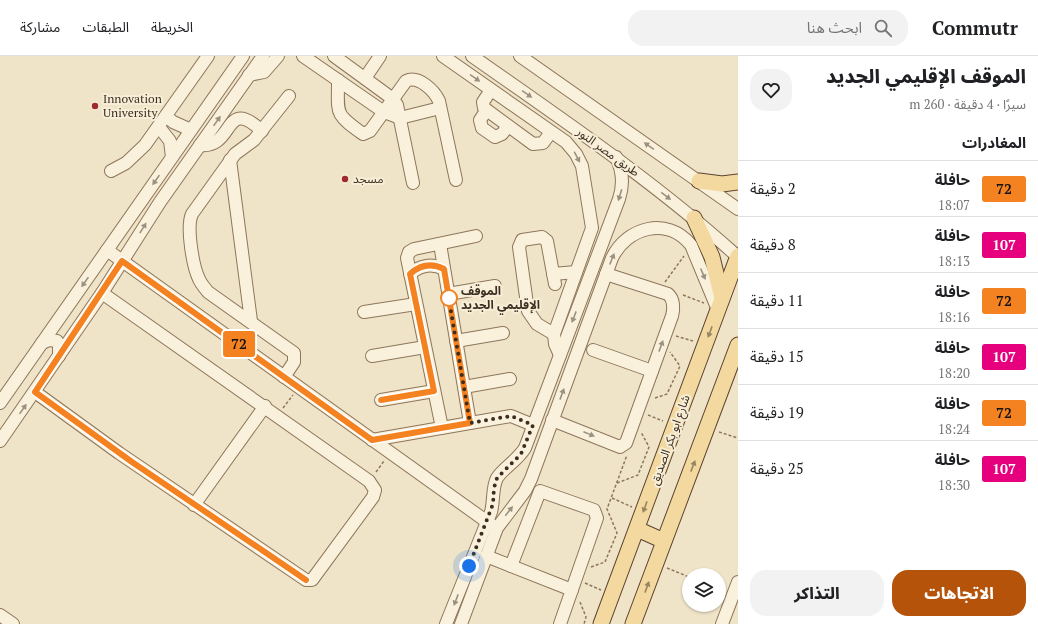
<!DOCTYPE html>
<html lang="ar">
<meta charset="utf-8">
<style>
body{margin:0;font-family:"PT Serif","Noto Sans Arabic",serif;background:#f2f2f2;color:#202124;direction:rtl;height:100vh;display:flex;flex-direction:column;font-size:15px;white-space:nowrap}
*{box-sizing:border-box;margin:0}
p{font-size:13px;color:#757577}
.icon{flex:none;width:22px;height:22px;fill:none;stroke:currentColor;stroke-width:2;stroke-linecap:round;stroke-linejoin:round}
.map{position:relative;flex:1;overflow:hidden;direction:ltr}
.details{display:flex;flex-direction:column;background:#fff;width:300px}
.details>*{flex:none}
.badge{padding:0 8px;border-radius:3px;font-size:14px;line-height:26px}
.fabs{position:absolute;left:682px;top:512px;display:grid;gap:8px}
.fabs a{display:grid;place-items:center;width:44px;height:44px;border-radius:50%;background:#fff;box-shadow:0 1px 3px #0004;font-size:20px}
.you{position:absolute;width:20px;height:20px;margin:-10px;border:3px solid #fff;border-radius:50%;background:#1a73e8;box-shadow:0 0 0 6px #1a73e833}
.map>.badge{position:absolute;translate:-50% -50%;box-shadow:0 0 0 2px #fff}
h2{padding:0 12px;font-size:15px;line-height:36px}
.round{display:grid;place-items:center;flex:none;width:42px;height:42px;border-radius:16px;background:#f2f2f2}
.summary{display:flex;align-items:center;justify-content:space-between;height:68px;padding:0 12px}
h1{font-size:19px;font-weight:800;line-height:30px}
.action{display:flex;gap:8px;margin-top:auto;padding:8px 12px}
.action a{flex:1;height:46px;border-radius:16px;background:#b45309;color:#fff;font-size:16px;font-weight:800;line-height:46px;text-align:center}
.action a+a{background:#f2f2f2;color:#202124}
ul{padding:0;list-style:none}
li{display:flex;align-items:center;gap:12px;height:56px;padding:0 12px;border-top:1px solid #e0e0e0}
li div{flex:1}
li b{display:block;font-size:15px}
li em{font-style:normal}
li .badge{min-width:44px;font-weight:700;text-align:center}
header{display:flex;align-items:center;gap:24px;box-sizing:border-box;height:56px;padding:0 20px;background:#fff;border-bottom:1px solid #e0e0e0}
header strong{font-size:19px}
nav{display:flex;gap:22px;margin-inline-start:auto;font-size:14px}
.search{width:280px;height:36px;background:#f2f2f2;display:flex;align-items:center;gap:10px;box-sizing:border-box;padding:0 14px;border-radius:16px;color:#757577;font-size:15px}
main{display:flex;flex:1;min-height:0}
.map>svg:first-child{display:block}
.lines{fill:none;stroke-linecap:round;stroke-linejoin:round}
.minor-casing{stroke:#8d765c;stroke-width:14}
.major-casing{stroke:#5b4430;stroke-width:17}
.path{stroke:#8d765c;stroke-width:1.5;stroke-dasharray:3 2;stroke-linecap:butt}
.minor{stroke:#faf1dc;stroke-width:12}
.major{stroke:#f3d9a0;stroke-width:15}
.oneway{fill:#9c907e}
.oneway2{fill:#988460}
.line-casing{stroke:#fff;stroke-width:9}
.line{stroke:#f58220;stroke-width:6}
.walk{stroke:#3d2e20;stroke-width:4;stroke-dasharray:0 7.2}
.poi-dot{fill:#9e2a2b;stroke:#f7eed8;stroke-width:1.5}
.stop-dot{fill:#fff;stroke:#f58220;stroke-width:2}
.labels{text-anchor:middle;stroke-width:4;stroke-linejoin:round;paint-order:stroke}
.poi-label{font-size:12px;fill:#3d2e20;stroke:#f7eed8;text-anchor:start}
.street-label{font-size:12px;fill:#3d2e20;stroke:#f7eed8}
.stop-label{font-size:12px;font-weight:bold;fill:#3d2e20;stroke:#f7eed8;text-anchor:start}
</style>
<header>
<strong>Commutr</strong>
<div class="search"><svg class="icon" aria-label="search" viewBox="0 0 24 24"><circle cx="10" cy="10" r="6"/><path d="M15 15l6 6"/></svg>ابحث هنا</div>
<nav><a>الخريطة</a><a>الطبقات</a><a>مشاركة</a></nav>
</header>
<main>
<section class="details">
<div class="summary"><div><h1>الموقف الإقليمي الجديد</h1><p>سيرًا · 4 دقيقة · 260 m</p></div><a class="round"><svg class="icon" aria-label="heart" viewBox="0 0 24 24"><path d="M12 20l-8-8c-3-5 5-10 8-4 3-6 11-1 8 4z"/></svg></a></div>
<h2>المغادرات</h2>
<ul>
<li><span class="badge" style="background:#f58220;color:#111">72</span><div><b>حافلة</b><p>18:07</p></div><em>2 دقيقة</em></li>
<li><span class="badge" style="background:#e6007e;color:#fff">107</span><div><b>حافلة</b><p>18:13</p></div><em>8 دقيقة</em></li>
<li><span class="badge" style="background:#f58220;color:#111">72</span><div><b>حافلة</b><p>18:16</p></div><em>11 دقيقة</em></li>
<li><span class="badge" style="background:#e6007e;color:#fff">107</span><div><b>حافلة</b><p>18:20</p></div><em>15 دقيقة</em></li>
<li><span class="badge" style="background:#f58220;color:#111">72</span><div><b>حافلة</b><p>18:24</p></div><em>19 دقيقة</em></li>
<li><span class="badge" style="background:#e6007e;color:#fff">107</span><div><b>حافلة</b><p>18:30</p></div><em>25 دقيقة</em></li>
</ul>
<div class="action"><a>الاتجاهات</a><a>التذاكر</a></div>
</section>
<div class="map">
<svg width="738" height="568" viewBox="0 0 738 568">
<rect width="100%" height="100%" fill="#f0e4c8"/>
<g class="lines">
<defs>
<g id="minor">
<polyline points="303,0 384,56 400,62 440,52"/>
<polyline points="334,0 393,43 397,49 413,127"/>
<polyline points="443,0 566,86 576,98 582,110 592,172 554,278 555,288 560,299"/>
<path d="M472,0C563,64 655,126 738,201"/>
<polyline points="520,0 738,153"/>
<polyline points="249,19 264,16 278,0"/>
<polyline points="365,22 380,0"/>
<path d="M338,24C338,59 334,57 363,78L370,75L406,25C418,19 434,34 439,45L456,124"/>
<polyline points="491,34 483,46 484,52 533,88 543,87 551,76"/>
<polyline points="486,55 480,64 482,72 495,81 502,78 508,70"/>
<polyline points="166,60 173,66 191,74"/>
<polyline points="159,71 170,85 172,101"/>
<path d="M200,89C235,93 223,39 262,75"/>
<polyline points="230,104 251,265"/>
<polyline points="111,115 126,107 145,89 208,0"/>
<polyline points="440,188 470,367"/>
<polyline points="107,194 493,470"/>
<path d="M410,218C420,209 432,207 444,213"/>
<polyline points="553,218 576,216"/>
<polyline points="448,238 495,230"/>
<polyline points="364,256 416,248"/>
<polyline points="554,278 537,268 528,255 519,191 522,184 542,181 547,185 555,228"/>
<polyline points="456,285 503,277"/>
<polyline points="42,287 49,284 57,285 59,288 59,300"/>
<polyline points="593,294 652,315"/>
<polyline points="372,300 425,291"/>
<path d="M284,321L294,306V297L208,236C205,232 201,228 199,223C193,211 186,171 192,158L235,98L254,84L289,40"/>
<polyline points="464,331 510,323"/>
<polyline points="35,336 119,397 306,524 312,524 373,441 375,434 369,425 102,237"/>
<polyline points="381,344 434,335"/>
<polyline points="0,347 243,0"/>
<path d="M552,364L620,391L626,387L672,260C674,253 674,243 668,238L606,218"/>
<polyline points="442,372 407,202 409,196 414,193 476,180"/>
<polyline points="372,384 511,360 533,369"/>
<polyline points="0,385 102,237 160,146 263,0"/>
<polyline points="194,449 265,350"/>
<polyline points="486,500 572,534"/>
<polyline points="511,510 540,435 594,454 597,462 560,568"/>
<polyline points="0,559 13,568"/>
<path d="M446,568L491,456C494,445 492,431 497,422C503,412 517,405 525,392L619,143C624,128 623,115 616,101"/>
<path d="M461,568L497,472L525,435L531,423L612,202C627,171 667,160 691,189L718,254"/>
<polyline points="722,568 738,526"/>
</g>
<g id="major">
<polyline points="699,125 722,128 738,126"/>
<polyline points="694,162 712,201 722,242"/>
<polyline points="637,473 664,485"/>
<polyline points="601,568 738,200"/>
<polyline points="633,568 738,289"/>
</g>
</defs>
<use href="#minor" class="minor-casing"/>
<use href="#major" class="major-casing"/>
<g class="path">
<polyline points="665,226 684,200"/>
<polyline points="683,239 704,247"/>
<polyline points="676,280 693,285"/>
<polyline points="655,342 667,338 680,310 670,296"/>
<polyline points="283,352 293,339"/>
<polyline points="648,359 663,365"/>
<polyline points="719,376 738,382"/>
<polyline points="376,416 384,405"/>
<polyline points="617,427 638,419 649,391 641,376"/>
<polyline points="612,442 632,451"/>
<polyline points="591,511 605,506 617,477 607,453 627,399"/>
<polyline points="667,512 689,521"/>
<polyline points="585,527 601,534"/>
<polyline points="719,533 724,535"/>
<polyline points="580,546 586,561 584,568"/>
</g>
<use href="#minor" class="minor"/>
<use href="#major" class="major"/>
</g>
<defs><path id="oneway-solid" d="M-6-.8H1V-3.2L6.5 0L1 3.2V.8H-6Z"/></defs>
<g class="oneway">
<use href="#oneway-solid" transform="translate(475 22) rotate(35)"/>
<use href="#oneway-solid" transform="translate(527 38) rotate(35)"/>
<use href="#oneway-solid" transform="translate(217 65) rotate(-55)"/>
<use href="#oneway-solid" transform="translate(649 90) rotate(-145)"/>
<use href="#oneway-solid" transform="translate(577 101) rotate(62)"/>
<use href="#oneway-solid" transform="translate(156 124) rotate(125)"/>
<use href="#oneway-solid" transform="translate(620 139) rotate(107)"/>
<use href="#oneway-solid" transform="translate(666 140) rotate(38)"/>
<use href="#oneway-solid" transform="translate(143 172) rotate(-58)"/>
<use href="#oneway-solid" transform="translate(612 203) rotate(-68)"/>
<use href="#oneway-solid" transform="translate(703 218) rotate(67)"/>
<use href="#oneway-solid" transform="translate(85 226) rotate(125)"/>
<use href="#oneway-solid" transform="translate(574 261) rotate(111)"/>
<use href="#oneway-solid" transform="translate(661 290) rotate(-70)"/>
<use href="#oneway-solid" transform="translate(562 338) rotate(-70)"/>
<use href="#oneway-solid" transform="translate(23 353) rotate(-55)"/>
<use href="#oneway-solid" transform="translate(589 378) rotate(22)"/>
<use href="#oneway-solid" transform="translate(509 455) rotate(-52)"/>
<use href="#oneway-solid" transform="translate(456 544) rotate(111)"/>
</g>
<g class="oneway2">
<use href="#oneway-solid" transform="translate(710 276) rotate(110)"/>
<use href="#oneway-solid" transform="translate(693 410) rotate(-69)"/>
<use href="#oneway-solid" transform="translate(645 451) rotate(110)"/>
<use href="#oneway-solid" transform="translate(647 531) rotate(-70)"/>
</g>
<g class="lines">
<defs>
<path id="line" d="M306,524L132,406L35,336L122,205L372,384L470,367L444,213C432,207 420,209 410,218L434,335L381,344"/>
</defs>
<use href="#line" class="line-casing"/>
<use href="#line" class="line"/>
<polyline class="walk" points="449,242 448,238 470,367 511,360 533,369 521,398 497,422 494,432 493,448 469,510"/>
</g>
<g class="poi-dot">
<circle cx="95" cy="50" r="4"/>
<circle cx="345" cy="123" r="4"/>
</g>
<circle class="stop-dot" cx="449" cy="242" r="8"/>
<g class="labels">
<g class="poi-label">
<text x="103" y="47">Innovation<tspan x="103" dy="14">University</tspan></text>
<text x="353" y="127">مسجد</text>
</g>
<g class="street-label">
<text transform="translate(608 96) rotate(36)" y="4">طريق مصر النور</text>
<text transform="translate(670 384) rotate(-70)" y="4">شارع ابو بكر الصديق</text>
</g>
<g class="stop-label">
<text x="461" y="239">الموقف<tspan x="461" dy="14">الإقليمي الجديد</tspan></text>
</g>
</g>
</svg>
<div class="fabs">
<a><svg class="icon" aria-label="layers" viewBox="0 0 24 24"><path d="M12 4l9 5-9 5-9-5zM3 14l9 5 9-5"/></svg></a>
</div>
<div class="you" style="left:469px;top:510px"></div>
<b class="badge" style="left:239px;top:288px;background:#f58220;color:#111">72</b>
</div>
</main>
